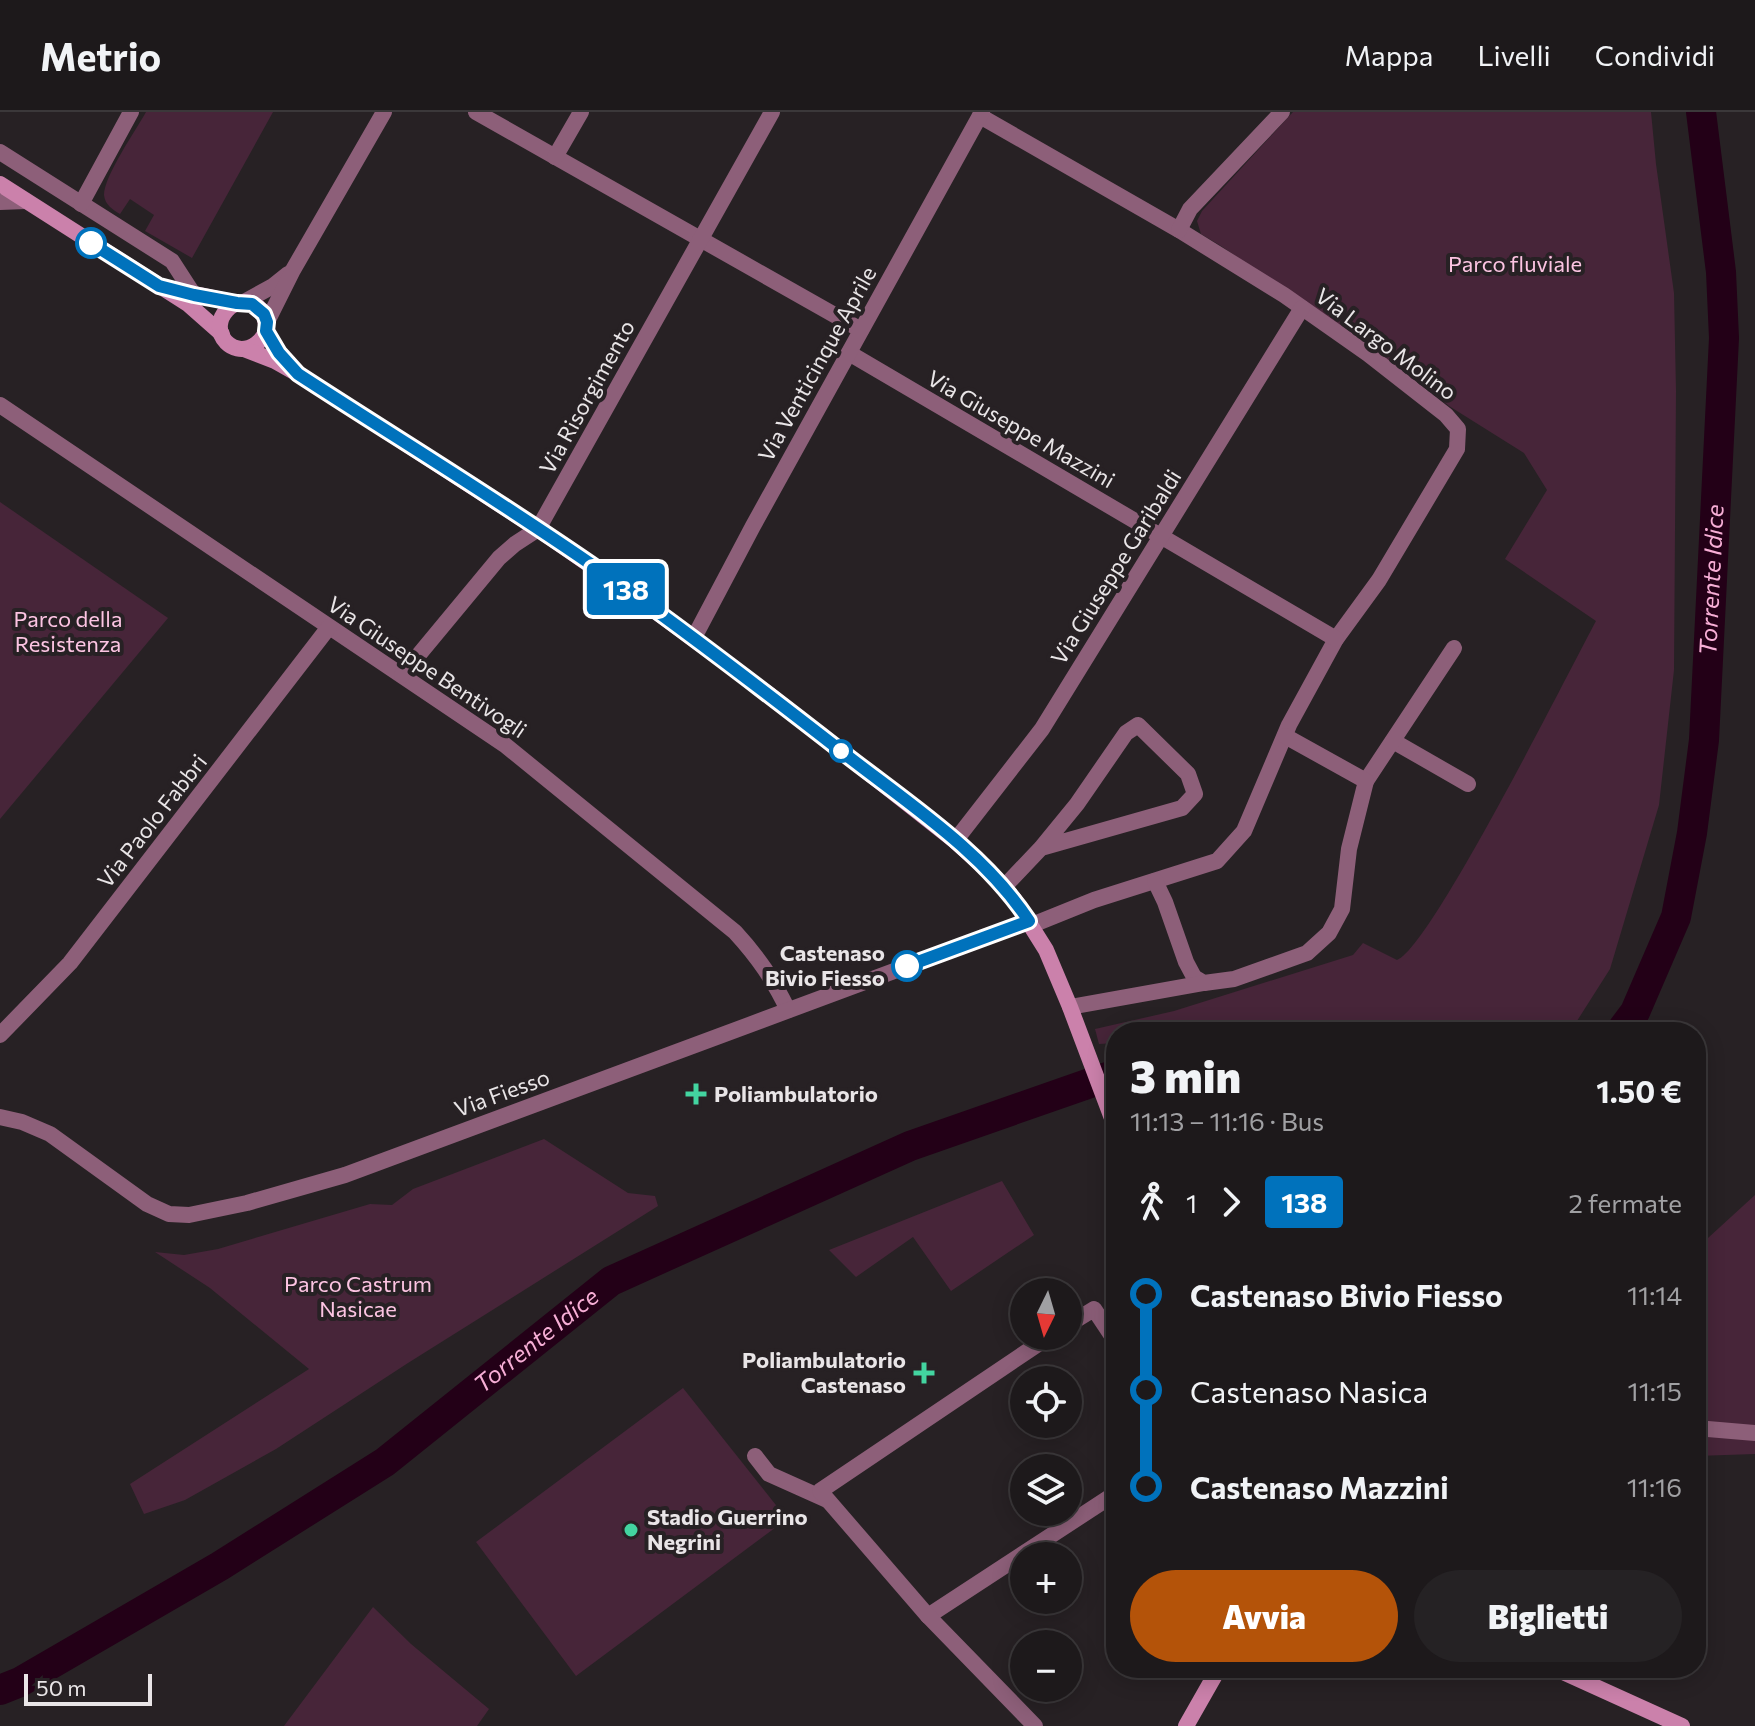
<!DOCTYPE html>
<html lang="it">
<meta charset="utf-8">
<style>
body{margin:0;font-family:Commissioner,sans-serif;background:#252224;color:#f1f3f6;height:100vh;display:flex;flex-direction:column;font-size:30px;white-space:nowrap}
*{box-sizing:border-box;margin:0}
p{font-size:26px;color:#a0a0a3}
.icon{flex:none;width:44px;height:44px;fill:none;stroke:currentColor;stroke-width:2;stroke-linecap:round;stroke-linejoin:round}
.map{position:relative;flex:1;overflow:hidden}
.sheet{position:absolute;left:1106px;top:910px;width:600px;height:656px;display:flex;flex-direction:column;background:#1d191b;border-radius:32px;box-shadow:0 4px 20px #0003,0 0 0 2px #3b383a}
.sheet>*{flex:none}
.badge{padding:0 16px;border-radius:6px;font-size:28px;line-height:52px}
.needle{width:52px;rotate:185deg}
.tools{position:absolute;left:1010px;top:1166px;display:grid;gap:16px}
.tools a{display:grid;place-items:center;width:72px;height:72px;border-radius:50%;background:#1d191b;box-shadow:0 4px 20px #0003,0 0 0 2px #3b383a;font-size:40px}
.scale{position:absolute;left:24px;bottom:20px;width:128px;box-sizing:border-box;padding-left:8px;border:4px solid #e9e5e7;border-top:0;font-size:22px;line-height:28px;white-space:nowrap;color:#e9e5e7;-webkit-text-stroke:6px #272124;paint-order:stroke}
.map>.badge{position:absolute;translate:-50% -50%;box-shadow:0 0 0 4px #fff}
.legs{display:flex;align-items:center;gap:12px;height:88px;padding:0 24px;font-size:26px}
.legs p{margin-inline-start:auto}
.head{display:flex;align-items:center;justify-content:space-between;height:136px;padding:0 24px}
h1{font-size:44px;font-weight:800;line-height:60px}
.cta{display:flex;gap:16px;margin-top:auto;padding:16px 24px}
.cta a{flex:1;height:92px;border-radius:48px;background:#b45309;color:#fff;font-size:32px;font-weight:800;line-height:92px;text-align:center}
.cta a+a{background:#252224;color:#f1f3f6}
ul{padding:0 24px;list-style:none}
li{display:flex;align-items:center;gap:28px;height:96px;font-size:30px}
li i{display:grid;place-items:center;width:12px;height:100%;margin:0 10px;background:currentColor}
li i::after{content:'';width:20px;height:20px;margin:-10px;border:6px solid;border-radius:50%;background:#1d191b}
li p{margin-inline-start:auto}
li:first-child i{background:linear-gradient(#0000 50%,currentColor 0)}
li:last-child i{background:linear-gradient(currentColor 50%,#0000 0)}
header{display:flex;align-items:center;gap:48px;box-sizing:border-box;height:112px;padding:0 40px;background:#1d191b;border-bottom:2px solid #3b383a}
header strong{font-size:38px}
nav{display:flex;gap:44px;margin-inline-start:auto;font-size:28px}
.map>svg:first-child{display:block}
.green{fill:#472539}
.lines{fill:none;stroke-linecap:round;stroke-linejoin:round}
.river{stroke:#230017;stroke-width:30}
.street{stroke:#8d5f79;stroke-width:16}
.secondary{stroke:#cb81ab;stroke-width:16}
.line-1-casing{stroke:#fff;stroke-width:18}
.line-1{stroke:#0072bc;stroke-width:12}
.stop-1-dot{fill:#fff;stroke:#0072bc;stroke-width:4}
.poi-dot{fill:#43d4a0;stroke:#272124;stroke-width:3}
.labels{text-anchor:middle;stroke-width:8;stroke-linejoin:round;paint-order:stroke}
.park-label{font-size:22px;fill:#fcc4e2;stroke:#272124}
.street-label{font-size:22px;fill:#e9e5e7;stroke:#272124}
.stop-label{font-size:22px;font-weight:bold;fill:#e9e5e7;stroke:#272124;text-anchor:end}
.poi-label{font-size:22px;font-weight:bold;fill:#e9e5e7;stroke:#272124;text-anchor:start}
.water-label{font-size:24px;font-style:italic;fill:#f7aed6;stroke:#272124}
</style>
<header>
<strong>Metrio</strong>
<nav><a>Mappa</a><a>Livelli</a><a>Condividi</a></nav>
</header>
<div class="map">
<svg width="1755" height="1614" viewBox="0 0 1755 1614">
<rect width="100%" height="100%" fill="#272124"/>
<g class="green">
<path d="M146,0H273L192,146L145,119L154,103L130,87L120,102C113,98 105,93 104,83C104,64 136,18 146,0Z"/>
<path d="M1293,0H1651L1656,52L1674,181L1676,279L1674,558L1659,693L1610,857L1570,920H1116V931L1099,932L1095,917L1174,899L1353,843L1363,831L1397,848C1430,837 1570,557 1596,509L1505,447L1547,378L1524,341L1449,294L1406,260L1221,134L1201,122L1197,109L1202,99Z"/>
<polygon points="0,390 168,506 0,707"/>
<polygon points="544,1027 628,1081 655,1084 658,1094 408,1251 276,1337 185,1388 144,1402 130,1372 309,1257 210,1176 155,1140 184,1143 218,1137 370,1092 392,1093 413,1077"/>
<polygon points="1002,1069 1034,1123 951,1179 913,1125 856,1165 829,1138"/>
<polygon points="1755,1083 1755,1342 1696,1344 1696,1137"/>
<polygon points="683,1276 787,1407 576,1564 476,1430"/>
<polygon points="373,1495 411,1532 489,1597 477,1614 284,1614"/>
</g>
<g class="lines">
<g class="river">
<path id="s1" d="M1620,920L1635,900L1676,805L1692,721L1704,628L1724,226L1721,160L1701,0"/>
<path id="s2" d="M0,1578L20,1570L220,1454L385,1350L611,1169L910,1034L1116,962"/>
</g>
<g class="street">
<polyline points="476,0 861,218"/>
<polyline points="980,4 1179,118 1284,183 1368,242 1446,303 1458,317 1457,337 1379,468 1336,527 1289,613 1244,719 1217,749 1094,788 1032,813"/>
<polyline points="0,40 172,149 194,183"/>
<polyline points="555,45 581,0"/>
<polyline points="0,90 26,89"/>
<polyline points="81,92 131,0"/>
<polyline points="1179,118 1190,97 1282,0"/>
<polyline points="244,190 273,174 288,162"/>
<polyline points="267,210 293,158 384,0"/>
<polyline points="849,241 1336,527"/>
<path d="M0,293L505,633L735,820C758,845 773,867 788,898"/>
<polyline points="691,525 698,518 753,414 982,0"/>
<polyline points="402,563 499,446 515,432 538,417 772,0"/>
<polyline points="1393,629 1468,672"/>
<polyline points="1366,669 1454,536"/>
<polyline points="955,729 1042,617 1302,196"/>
<polyline points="1155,769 1165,790 1186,850 1194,865 1204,871 1234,867 1307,841 1329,821 1342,797 1349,737 1366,669 1285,624"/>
<polyline points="1004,775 1041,736 1077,692 1126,621 1138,613 1188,662 1195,682 1182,696 1041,736"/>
<polyline points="1070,895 1204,871"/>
<polyline points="0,923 70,851 329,515"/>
<polyline points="0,1005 22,1010 50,1022 147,1092 169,1102 189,1103 247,1091 345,1063 1029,809"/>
<polyline points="1068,1213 1094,1197 1116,1230"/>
<polyline points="1696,1316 1755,1321"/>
<polyline points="755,1344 769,1362 827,1388"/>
<polyline points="928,1504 1116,1381"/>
<polyline points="1035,1614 928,1504 820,1379 1050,1224"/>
</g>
<g class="secondary">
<polyline points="0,72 188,192 222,222"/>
<polyline points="176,178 237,191"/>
<path d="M266,219C260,235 240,244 226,230C207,209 236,178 258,195C268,204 264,214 269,224C275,235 282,245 291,254"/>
<polyline points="244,237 275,249 298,262 538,417 643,490 771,584 955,729 993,763 1014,787 1046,838 1070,895 1116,1017"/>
<polyline points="1554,1556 1682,1614"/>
<polyline points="1186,1614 1219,1556"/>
</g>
</g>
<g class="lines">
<defs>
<path id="line-1" d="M91,131L159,174L194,183L237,191L252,192L264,202L267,210L266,219L279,241L298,262C401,329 507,393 608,464C687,520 764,579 841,639C906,690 983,739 1029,809L907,854"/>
</defs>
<use href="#line-1" class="line-1-casing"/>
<use href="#line-1" class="line-1"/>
</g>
<g class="stop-1-dot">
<circle cx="91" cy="131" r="14"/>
<circle cx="841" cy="639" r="10"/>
<circle cx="907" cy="854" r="14"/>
</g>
<g class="poi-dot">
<path d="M692 970h8v8h8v8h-8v8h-8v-8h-8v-8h8z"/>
<path d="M920 1249h8v8h8v8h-8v8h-8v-8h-8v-8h8z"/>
<circle cx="631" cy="1418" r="8"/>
</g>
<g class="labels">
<g class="park-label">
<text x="1515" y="160">Parco fluviale</text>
<text x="68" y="515">Parco della<tspan x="68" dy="25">Resistenza</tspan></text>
<text x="358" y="1180">Parco Castrum<tspan x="358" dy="25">Nasicae</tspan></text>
</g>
<g class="street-label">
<text transform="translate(1386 232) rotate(37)" y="8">Via Largo Molino</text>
<text transform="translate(817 252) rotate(-61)" y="8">Via Venticinque Aprile</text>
<text transform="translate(587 285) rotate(-61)" y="8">Via Risorgimento</text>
<text transform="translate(1021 317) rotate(30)" y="8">Via Giuseppe Mazzini</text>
<text transform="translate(1116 455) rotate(-58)" y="8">Via Giuseppe Garibaldi</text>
<text transform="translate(427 555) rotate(34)" y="8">Via Giuseppe Bentivogli</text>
<text transform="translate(152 709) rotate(-52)" y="8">Via Paolo Fabbri</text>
<text transform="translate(502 981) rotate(-20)" y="8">Via Fiesso</text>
</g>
<g class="stop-label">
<text x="885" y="849">Castenaso<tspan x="885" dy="25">Bivio Fiesso</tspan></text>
</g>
<g class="poi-label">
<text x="714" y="990">Poliambulatorio</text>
<text x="906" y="1256" text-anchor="end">Poliambulatorio<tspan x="906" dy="25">Castenaso</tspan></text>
<text x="647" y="1413">Stadio Guerrino<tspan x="647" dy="25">Negrini</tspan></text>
</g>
<g class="water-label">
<text dy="8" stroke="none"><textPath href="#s1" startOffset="468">Torrente Idice</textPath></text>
<text dy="8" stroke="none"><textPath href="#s2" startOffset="642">Torrente Idice</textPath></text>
</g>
</g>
</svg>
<div class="tools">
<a><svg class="needle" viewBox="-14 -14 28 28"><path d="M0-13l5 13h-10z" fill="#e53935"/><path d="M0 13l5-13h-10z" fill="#a0a0a3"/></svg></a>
<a><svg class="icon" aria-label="locate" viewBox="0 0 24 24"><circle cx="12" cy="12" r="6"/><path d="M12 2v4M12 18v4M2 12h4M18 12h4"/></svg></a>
<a><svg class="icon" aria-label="layers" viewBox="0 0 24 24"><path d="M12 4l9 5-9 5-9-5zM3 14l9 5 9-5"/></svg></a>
<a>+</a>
<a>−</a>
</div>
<div class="scale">50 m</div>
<b class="badge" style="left:626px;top:477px;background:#0072bc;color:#fff">138</b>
<section class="sheet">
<div class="head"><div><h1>3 min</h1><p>11:13 – 11:16 · Bus</p></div><b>1.50 €</b></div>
<div class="legs"><svg class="icon" aria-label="walk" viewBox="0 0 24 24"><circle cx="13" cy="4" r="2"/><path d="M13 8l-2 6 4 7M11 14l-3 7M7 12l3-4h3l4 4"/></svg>1<svg class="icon" aria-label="forward" viewBox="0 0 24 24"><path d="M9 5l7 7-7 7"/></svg><b class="badge" style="background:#0072bc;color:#fff">138</b><p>2 fermate</p></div>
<ul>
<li><i style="color:#0072bc"></i><b>Castenaso Bivio Fiesso</b><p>11:14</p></li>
<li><i style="color:#0072bc"></i><span>Castenaso Nasica</span><p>11:15</p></li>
<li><i style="color:#0072bc"></i><b>Castenaso Mazzini</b><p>11:16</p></li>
</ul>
<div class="cta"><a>Avvia</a><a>Biglietti</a></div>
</section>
</div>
